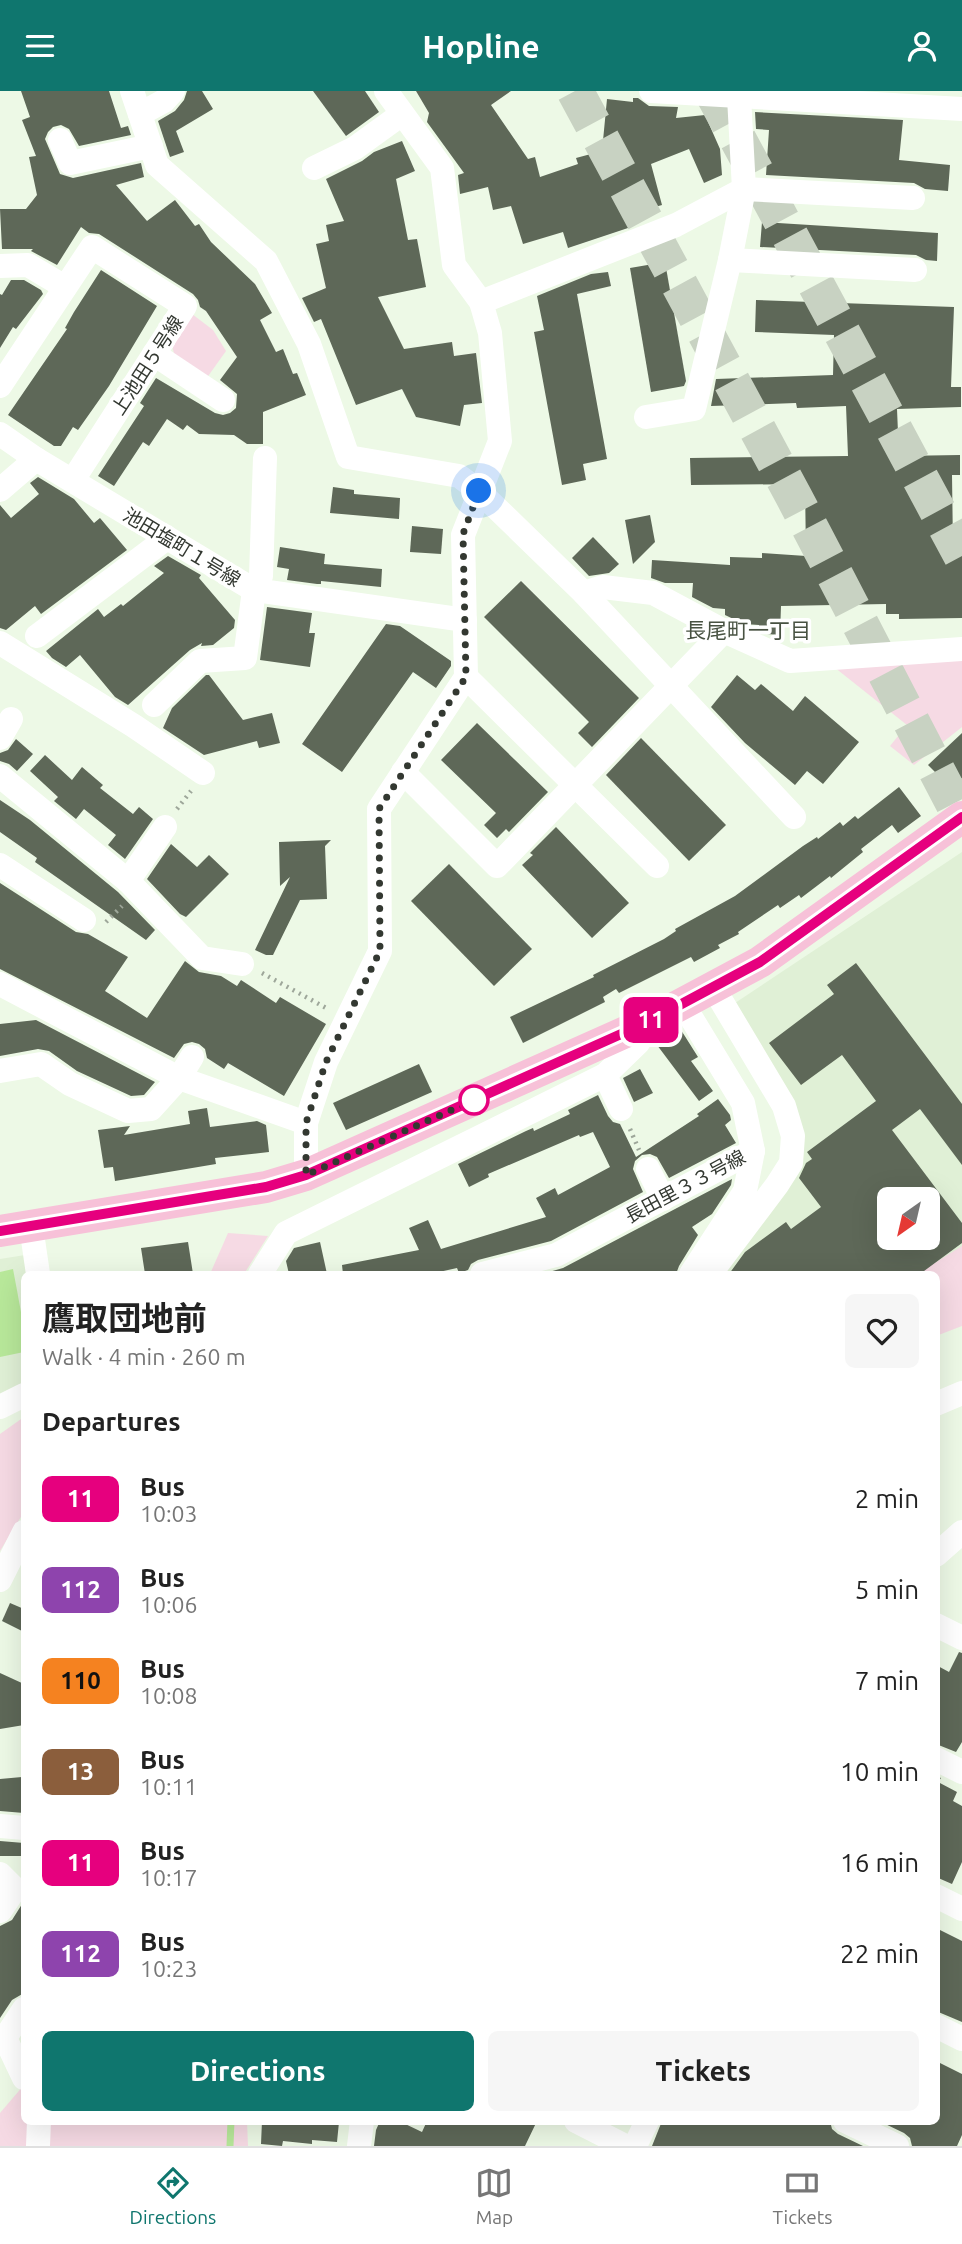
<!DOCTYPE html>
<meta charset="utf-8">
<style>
body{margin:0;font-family:Ubuntu,"Noto Sans JP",sans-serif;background:#f6f6f6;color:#222;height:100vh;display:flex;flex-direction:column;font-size:26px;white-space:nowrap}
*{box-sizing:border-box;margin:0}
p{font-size:23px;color:#767676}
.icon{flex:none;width:38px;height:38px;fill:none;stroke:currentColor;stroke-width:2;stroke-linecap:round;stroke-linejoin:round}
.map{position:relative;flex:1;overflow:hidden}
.panel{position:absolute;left:21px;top:1180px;width:919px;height:854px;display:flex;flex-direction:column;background:#fff;border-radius:10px;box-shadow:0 7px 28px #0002}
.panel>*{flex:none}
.badge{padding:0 14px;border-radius:10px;font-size:24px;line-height:46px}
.needle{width:46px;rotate:214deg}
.fabs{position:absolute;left:877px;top:1096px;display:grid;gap:14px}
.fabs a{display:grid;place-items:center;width:63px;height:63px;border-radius:10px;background:#fff;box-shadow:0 7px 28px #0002;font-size:35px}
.you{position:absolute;width:35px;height:35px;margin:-18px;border:5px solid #fff;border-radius:50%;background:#1a73e8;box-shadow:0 0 0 10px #1a73e833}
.map>.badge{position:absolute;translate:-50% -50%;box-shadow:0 0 0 4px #fff}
h2{padding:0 21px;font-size:26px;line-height:63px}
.round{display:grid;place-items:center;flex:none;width:74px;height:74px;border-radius:10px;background:#f6f6f6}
.summary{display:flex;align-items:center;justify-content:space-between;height:119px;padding:0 21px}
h1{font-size:33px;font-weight:700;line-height:52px}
.cta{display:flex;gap:14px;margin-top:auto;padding:14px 21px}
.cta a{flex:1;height:80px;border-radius:10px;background:#0f766e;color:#fff;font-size:28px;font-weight:700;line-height:80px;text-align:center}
.cta a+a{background:#f6f6f6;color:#222}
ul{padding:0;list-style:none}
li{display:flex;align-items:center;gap:21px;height:91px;padding:0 21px}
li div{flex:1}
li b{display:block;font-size:26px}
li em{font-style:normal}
li .badge{min-width:77px;font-weight:700;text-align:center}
header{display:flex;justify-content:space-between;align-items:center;height:91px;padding:0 21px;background:#0f766e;color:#fff;font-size:32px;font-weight:700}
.tab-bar{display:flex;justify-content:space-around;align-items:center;height:98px;border-top:2px solid #e0e0e0;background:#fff;font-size:19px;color:#767676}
.tab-bar a{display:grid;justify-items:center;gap:4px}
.tab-bar .on{color:#0f766e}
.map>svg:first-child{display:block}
.built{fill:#e0f0d6;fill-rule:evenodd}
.green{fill:#f6dae4}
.water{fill:#b8e89a}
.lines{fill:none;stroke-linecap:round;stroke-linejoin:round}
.stream{stroke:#b8e89a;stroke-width:7}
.building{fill:#5e6858;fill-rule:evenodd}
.highway-tunnel{stroke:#c8d2c2;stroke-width:37;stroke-dasharray:37 18;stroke-linecap:butt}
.path{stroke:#9ea79a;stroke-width:4.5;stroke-dasharray:2 5;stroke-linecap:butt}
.minor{stroke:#fff;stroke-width:24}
.major{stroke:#f7c1d8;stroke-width:32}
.line-casing{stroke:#fff;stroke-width:16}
.line{stroke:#e6007e;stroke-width:10}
.walk{stroke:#333831;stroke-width:7;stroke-dasharray:0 12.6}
.stop-dot{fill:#fff;stroke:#e6007e;stroke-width:3.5}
.labels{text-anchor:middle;stroke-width:7;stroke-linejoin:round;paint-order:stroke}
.street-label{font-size:19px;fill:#333831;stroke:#fff}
.neighbourhood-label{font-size:21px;fill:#485242;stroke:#fff}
</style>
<header><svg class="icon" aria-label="menu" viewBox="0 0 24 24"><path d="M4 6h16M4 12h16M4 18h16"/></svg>Hopline<svg class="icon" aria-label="person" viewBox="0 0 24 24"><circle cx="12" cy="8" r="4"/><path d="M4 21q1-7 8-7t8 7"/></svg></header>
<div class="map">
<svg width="962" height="2055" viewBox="0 0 962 2055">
<rect width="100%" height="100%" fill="#edf9e6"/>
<g class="built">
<path d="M962,761V1211L936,1183H704L781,1077L786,1050L775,1021L720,922ZM889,1108H928V1146H889Z"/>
<polygon points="44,1161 47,1183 24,1183 24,1312 0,1326 0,1168"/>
</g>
<g class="green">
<polygon points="192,223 213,239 226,260 206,288 175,267 172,254"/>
<polygon points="962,567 962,636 914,674 890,655 907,634 834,576"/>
<polygon points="228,1142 268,1145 244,1183 210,1183"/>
<polygon points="962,1155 962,1235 936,1245 936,1183 917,1183"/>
<polygon points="24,1326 24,1421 0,1460 0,1343"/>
<polygon points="24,1994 24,2030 247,2030 248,2055 0,2055 0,2022"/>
</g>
<polygon class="water" points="13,1178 24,1237 24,1261 0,1266 0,1181"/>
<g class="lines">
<polyline class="stream" points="230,2055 231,2030"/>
</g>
<g class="building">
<polygon points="21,0 109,0 121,37 128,35 131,44 79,55 69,38 61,34 53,36 48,41 45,48 60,83 73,87 141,72 144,86 116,94 147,130 175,109 195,135 199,133 211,151 255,193 272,222 260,229 276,261 283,258 293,283 297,282 306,304 263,321 263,353 247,353 234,344 199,343 187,334 183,339 167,328 149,355 143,351 114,395 98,385 144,315 140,312 156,287 215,322 223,324 230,322 236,317 237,303 220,289 237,266 206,220 200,216 198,209 193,203 99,143 89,142 81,136 57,174 31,160 33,158 2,158 0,118 26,118 37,104 29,66 36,65 22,29 30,26"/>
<polygon points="187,0 202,0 213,18 176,40 184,61 170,66 158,30 175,20 184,9"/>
<polygon points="313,0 365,0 379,21 346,45"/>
<polygon points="416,0 511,0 491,14 528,68 535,66 540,86 578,73 576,67 602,60 607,8 633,11 633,7 638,7 649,15 678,16 676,27 705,24 720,58 722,84 704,92 689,58 651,73 662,114 627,124 631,136 568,157 563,141 523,153 511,115 493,119 488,96 460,103 458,84 464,82 427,31 429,22"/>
<polygon points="755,21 903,29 899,69 950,74 948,100 925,98 914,92 766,84 769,39 756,38"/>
<polygon points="402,50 415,80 396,88 408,149 417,148 426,196 378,206 404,258 452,251 454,265 476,262 482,312 464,314 460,335 416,326 402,298 356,314 321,228 314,231 302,207 326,197 316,153 329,150 326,134 344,130 326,88 362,70 374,61"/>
<polygon points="762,131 938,142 937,170 926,169 916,164 760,156"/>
<polygon points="665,171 686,290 684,295 651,301 630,177"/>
<polygon points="101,179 157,215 109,295 78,339 73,336 61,355 54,355 8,324 67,238 65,237 74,221"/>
<polygon points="608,181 611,195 577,203 607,368 583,373 586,389 562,394 534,241 544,239 537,205 591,183"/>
<polygon points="11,189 24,189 41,199 43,203 16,238 13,236 0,257 0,203 2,204"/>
<polygon points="756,209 954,216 951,296 961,296 961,316 897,318 899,365 960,364 960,384 952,384 953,456 962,456 962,527 899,528 899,523 886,523 886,513 781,515 780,544 767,543 759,540 759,534 744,533 725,524 725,518 713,517 692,506 693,492 665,492 651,487 652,469 730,474 730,466 762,467 762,462 806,465 805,393 691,394 690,367 848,365 846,315 797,317 796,312 711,315 716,288 833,284 834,244 755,241"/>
<polygon points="38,386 74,408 94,432 100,427 127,459 41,523 35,515 6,539 0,537 0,414 11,427 39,403 30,392"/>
<polygon points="333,396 354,399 354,403 400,407 399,428 330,422"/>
<polygon points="650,424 655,451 633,473 625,429"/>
<polygon points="412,435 443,438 441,463 410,461"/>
<polygon points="593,446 619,473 609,482 589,485 572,467"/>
<polygon points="280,456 325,463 324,473 382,478 381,496 321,490 321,493 317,493 287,489 289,478 277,476"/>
<polygon points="168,465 201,484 199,487 235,529 234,537 213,554 201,555 202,552 190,559 128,614 115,606 80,564 66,576 52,567 46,560 98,518 104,526 121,513 123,515 164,482 154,475"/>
<polygon points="521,490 639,607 592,656 578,642 589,631 484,526"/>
<polygon points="267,516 312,522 309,542 315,542 310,576 260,569"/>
<polygon points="386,533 400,535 451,570 451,575 436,597 413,581 342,681 302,653"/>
<polygon points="206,584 209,584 243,629 272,622 280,652 259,657 257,650 204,664 163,637 172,617"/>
<polygon points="737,584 755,599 761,593 793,620 805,605 859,651 823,693 807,680 795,694 745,652 711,616"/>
<polygon points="477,632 548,701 509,741 506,738 497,747 484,734 496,722 441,669"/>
<polygon points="962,642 962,687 951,697 928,674"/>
<polygon points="641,647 726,734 689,770 606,684"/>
<polygon points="16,648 33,663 17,680 9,673 0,670 0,662 8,659"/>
<polygon points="45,664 72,689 82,676 103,694 100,697 133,723 139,716 153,728 125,768 108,754 116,744 84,718 76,728 54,710 58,706 30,680"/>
<polygon points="899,696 921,725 898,742 892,734 861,758 863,761 831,787 830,785 801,807 799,804 780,817 778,814 738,841 739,843 718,854 720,857 694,871 691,866 619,902 616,898 603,906 605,911 523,952 510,926 594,886 593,884 664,848 676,840 675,838 735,805 803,755 817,746 818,748 840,731 843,735 855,725 858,728"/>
<polygon points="0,709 30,729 118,801 155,839 146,849 35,771 37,767 0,741"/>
<polygon points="556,736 629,812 592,847 522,774 533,764 530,762"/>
<polygon points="331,749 325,755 327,808 300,809 273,864 266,864 255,859 290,786 280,795 279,751"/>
<polygon points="171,753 197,776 209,764 229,783 186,826 180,823 147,788"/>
<polygon points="449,773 532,858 494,895 411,810"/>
<polygon points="0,792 76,841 88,843 128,866 105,900 147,927 185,870 199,881 221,885 237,895 241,889 276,912 280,906 326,933 284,1005 228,972 224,978 207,967 205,958 199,953 192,951 184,953 174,967 0,878"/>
<path d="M856,872L962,1013V1074L920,1018L892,1039L962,1132V1152L920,1183H729L745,1161L786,1131L791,1138L821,1116L799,1087L806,1072L812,1068L807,1061L876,1010L842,964L801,994L769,952L834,903L827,894ZM889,1108H928V1146H889Z"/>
<polygon points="36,929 155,991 144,1004 131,1005 77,980 49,960 38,958 0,965 0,933"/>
<polygon points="681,939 698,966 691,970 713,1000 699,1010 657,954"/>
<polygon points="419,973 432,1001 346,1039 333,1012"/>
<polygon points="640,978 653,1002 634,1011 623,987"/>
<polygon points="598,1004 608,1025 613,1031 620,1033 636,1066 699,1025 697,1023 718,1008 730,1024 731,1029 725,1034 736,1052 669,1087 657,1066 650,1063 642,1064 635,1070 633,1078 643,1101 551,1150 478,1169 471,1173 468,1179 459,1182 457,1177 430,1183 343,1183 342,1174 419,1159 409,1137 428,1129 441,1158 546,1126 536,1107 555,1097 558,1104 610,1076 593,1041 580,1046 579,1044 488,1083 489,1086 469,1096 458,1073 526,1040 533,1037 534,1040 570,1023 568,1019"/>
<polygon points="207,1017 210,1036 257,1030 266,1034 269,1061 215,1067 216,1073 115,1090 113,1076 104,1077 98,1039 130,1035 124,1044 190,1033 188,1020"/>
<polygon points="732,1088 731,1094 712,1123 692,1136 698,1144 679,1175 676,1183 542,1183 563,1177"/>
<polygon points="188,1151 193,1183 145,1183 141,1157"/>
<polygon points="320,1151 327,1183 289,1183 286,1170 294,1157"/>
<polygon points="10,1512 24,1518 24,1541 2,1530"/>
<polygon points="959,1561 962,1562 962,1651 956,1661 936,1653 936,1574 949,1581"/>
<polygon points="0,1582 24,1593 24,1634 0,1638"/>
<polygon points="936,1685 941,1687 938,1691 957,1701 953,1710 962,1715 962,1771 952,1793 936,1786"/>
<polygon points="22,1686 24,1722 0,1720 0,1688"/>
<polygon points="0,1750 24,1752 24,1765 0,1765"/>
<polygon points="24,1810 24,1902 12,1909 0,1927 0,1835 12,1829"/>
<polygon points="936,1837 962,1850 962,1931 936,1920"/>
<polygon points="936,1970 962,1983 962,2044 957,2055 912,2055 910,2047 904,2042 879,2030 936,2030"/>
<polygon points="262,2030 339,2031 337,2051 312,2049 312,2053 283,2050 282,2055 261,2053"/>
<polygon points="380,2030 399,2030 422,2041 427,2030 537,2030 525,2055 374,2055 376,2039"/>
<polygon points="662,2030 830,2030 832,2038 838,2043 863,2055 652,2055"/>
</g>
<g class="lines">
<g class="highway-tunnel">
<polyline points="575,0 794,406 962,728"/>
<polyline points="712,0 962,465"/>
</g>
<g class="path">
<polyline points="177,718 191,700"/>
<polyline points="106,831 122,815"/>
<polyline points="262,882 328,918"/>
<polyline points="630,1038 639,1059"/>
</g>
<g class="minor">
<polyline points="132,0 157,74 266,170 309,253 348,366 459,385 479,400 584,502 603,496 653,502 724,540 790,570 962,558"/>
<polyline points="651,0 962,18"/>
<polyline points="140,23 164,10 173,0"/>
<polyline points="60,49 70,72 151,55"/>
<polyline points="314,77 355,57 402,23"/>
<polyline points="730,169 915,179"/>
<polyline points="0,175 28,174 65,196"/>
<polyline points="481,211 676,134 744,98 913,107"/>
<polyline points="154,263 223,309"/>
<polyline points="0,295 92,156 185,215 73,389"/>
<polyline points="646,326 694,318 730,169 744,98 739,6"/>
<polyline points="0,343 36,368 254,499 465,529"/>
<polyline points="0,399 36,368"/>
<polyline points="584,502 794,726"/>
<polyline points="37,545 167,447"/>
<polyline points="0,552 134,635 203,682"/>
<polyline points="466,586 657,775"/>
<polyline points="154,614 200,570 245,567 254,499 261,485 265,367"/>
<polyline points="0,647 11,628"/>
<polyline points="403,681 497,775 724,540"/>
<polyline points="0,685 128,790 202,867 242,873"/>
<polyline points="0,774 84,829"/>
<polyline points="128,790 165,736"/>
<polyline points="0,893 179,987 306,1032"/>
<polyline points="0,980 41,973 70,993 128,1020 151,1018 179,987 192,966"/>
<polyline points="605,984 621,1018"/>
<polyline points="648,1078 663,1108"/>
<polyline points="306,1084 306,1032 326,971 380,860 379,718 466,586 463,444 500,350 490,242 481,211 454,174 442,77 386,0"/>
<polyline points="31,1135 38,1183"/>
<polyline points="260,1183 286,1142 605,984 638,952 648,931"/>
<polyline points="482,1183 556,1164 753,1060"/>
<polyline points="691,1183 745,1100 753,1060 743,1012 692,928"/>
<polyline points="710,1183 777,1094 791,1072 793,1045 784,1015 713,896"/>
<polyline points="936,1313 962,1302"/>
<polyline points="0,1316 24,1304"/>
<polyline points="936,1464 962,1441"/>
<polyline points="0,1489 24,1441"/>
<polyline points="936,1534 962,1547"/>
<polyline points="936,1668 962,1681"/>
<polyline points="0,1735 24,1737"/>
<polyline points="0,1783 15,1798 0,1820"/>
<polyline points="936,1805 962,1818"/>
<polyline points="24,1918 5,1947 24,1987"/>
<polyline points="936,1935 962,1948"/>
<polyline points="576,2030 625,2055"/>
<polyline points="845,2030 897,2055"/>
<polyline points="38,2055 39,2030"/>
<polyline points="359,2055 362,2030"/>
<polyline points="635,2055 647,2030"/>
</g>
<polyline class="major" points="0,1140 266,1096 306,1084 648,931 760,871 962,726"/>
</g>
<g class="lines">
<defs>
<polyline id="line" points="0,1140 266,1096 306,1084 648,931 760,871 962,726"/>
</defs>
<use href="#line" class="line-casing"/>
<use href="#line" class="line"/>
<polyline class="walk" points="474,1009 306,1084 306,1032 326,971 380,860 379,718 466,586 463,443 479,400"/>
</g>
<circle class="stop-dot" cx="474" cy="1009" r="14"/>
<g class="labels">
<g class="street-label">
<text transform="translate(147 274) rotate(-57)" y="7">上池田５号線</text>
<text transform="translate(182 456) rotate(31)" y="7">池田塩町１号線</text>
<text transform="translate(685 1095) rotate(-28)" y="7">長田里３３号線</text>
</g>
<g class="neighbourhood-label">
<text x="748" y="547">長尾町一丁目</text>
</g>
</g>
</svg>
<div class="fabs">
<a><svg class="needle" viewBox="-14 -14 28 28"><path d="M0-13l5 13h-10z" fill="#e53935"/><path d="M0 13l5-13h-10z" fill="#767676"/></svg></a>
</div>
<div class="you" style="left:479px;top:400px"></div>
<b class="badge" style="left:651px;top:929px;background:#e6007e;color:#fff">11</b>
<section class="panel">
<div class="summary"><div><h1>鷹取団地前</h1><p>Walk · 4 min · 260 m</p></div><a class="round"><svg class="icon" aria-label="heart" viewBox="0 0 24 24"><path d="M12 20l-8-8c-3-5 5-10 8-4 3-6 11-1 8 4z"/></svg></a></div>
<h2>Departures</h2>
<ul>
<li><span class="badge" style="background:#e6007e;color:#fff">11</span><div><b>Bus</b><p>10:03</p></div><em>2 min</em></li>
<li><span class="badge" style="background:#8e44ad;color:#fff">112</span><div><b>Bus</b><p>10:06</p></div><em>5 min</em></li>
<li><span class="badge" style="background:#f58220;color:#111">110</span><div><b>Bus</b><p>10:08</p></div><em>7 min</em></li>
<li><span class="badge" style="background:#8b5e3c;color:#fff">13</span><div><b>Bus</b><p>10:11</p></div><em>10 min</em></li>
<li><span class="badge" style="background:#e6007e;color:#fff">11</span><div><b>Bus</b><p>10:17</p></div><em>16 min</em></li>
<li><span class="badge" style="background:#8e44ad;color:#fff">112</span><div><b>Bus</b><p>10:23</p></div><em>22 min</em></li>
</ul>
<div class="cta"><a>Directions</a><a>Tickets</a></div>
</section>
</div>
<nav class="tab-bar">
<a class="on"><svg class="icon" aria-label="directions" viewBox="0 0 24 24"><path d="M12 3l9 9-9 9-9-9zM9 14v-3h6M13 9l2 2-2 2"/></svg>Directions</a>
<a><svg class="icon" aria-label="map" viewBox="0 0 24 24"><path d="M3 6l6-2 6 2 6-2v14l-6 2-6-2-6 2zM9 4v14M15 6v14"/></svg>Map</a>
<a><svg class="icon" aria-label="tickets" viewBox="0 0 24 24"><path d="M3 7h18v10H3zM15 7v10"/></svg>Tickets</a>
</nav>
